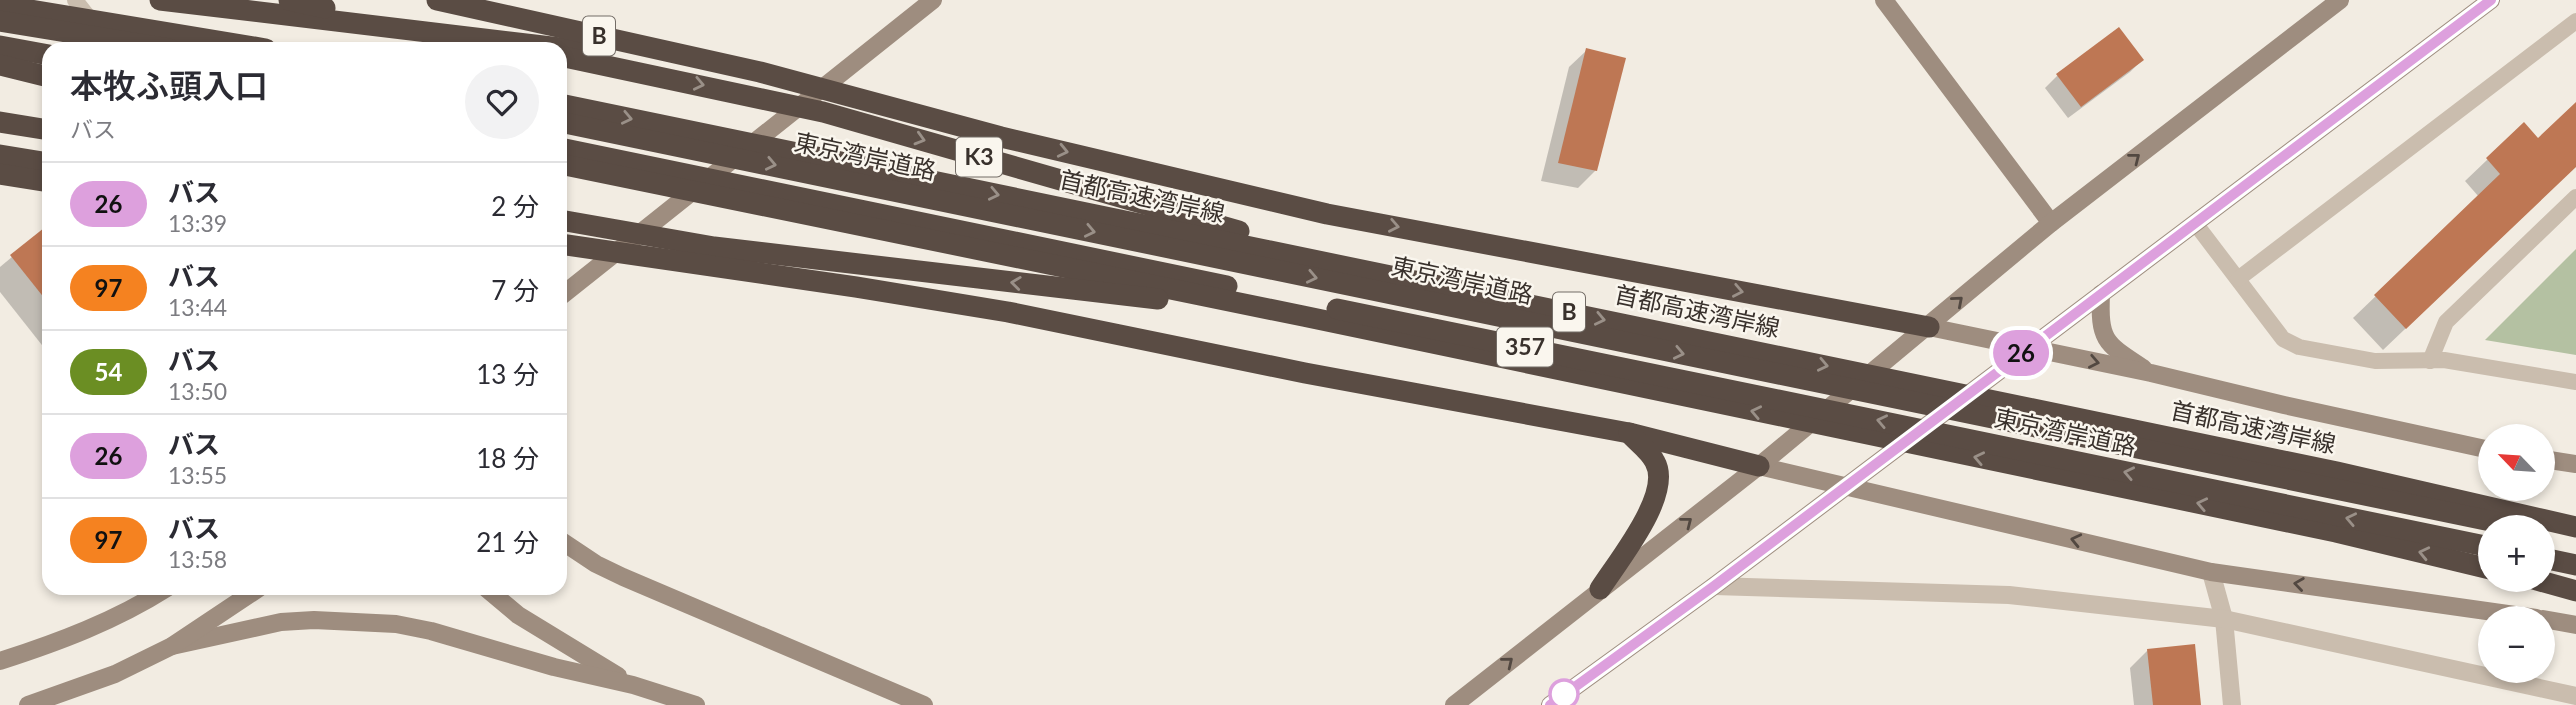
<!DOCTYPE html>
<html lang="ja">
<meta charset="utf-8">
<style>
body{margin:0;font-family:Lato,"Noto Sans JP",sans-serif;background:#f2f2f3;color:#2b2b33;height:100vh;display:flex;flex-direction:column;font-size:26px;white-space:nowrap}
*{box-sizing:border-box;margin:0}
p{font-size:23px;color:#7c7c81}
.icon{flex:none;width:38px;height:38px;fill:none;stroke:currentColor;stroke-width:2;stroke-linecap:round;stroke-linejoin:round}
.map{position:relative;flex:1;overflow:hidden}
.sheet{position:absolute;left:42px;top:42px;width:525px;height:553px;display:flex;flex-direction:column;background:#fff;border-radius:21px;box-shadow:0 4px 10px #0003}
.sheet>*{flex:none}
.badge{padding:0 14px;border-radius:23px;font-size:24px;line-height:46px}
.needle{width:46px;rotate:295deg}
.controls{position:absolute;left:2478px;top:424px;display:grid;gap:14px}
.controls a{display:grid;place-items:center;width:77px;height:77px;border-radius:50%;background:#fff;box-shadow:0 4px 10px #0003;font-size:35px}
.map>.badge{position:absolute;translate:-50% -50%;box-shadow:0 0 0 4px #fff}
.round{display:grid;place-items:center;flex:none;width:74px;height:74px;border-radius:37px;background:#f2f2f3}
.summary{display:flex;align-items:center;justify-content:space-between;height:119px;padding:0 28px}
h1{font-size:33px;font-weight:600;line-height:52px}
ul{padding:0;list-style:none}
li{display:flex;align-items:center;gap:21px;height:84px;padding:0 28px;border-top:2px solid #e1e1e2}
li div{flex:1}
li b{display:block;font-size:26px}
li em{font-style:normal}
li .badge{min-width:77px;font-weight:700;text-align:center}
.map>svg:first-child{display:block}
.green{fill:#b4c1a2}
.shadow{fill:#0003}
.building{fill:#be7754}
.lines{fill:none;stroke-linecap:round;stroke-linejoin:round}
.lane{stroke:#cabdae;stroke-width:16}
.street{stroke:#cabdae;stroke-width:18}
.secondary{stroke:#9e8d7f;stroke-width:18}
.highway{stroke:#5a4c44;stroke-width:21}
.oneway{stroke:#9a9088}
.oneway2{stroke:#524841}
.line-casing{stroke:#fff;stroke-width:16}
.line{stroke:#dda0dd;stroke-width:10}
.stop-dot{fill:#fff;stroke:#dda0dd;stroke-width:3.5}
.labels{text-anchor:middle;stroke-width:5;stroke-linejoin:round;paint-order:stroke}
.shield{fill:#faf6ee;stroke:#736c66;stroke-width:2}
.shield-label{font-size:23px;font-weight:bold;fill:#39312c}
.street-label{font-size:24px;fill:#39312c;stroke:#faf6ee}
</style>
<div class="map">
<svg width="2576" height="705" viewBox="0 0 2576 705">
<rect width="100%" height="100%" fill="#f2ece2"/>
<polygon class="green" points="2576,249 2576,355 2485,340"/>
<g class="shadow">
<polygon points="1587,50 1596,170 1578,188 1541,181 1569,67"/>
<polygon points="2142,60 2130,72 2068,118 2045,88 2057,76"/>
<polygon points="2576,104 2576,166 2383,350 2353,318 2479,197 2465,181 2487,160 2524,125 2538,140"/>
<polygon points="49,226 49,354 0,292 0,267"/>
<polygon points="2148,650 2200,705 2134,705 2130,668"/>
</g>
<g class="building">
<polygon points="2119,27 2144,60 2081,107 2056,74"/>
<polygon points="1586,48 1626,58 1597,171 1558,163"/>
<polygon points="2576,102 2576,167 2406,329 2374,295 2500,174 2486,158 2524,122 2538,138"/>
<polygon points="49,224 49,304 10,255"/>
<polygon points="2195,644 2201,705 2153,705 2147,649"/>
</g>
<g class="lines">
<g class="lane">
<polyline points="75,0 93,23"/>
<polyline points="2195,223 2283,339 2299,347 2375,361 2444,360 2576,382"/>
<polyline points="2238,279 2576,21"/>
<polyline points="2430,361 2446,322 2576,197"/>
</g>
<g class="street">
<polyline points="2211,572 2224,619 2232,705"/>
<polyline points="1714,586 2009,595 2224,619 2576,696"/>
</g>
<g class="secondary">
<polyline points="1884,0 2051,223"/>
<path d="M2101,294C2099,341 2105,343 2143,368"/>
<polyline points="560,297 933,0"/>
<polyline points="1929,327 2151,373 2284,405 2490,450"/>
<polyline points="2543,459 2576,464"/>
<polyline points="1759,466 2211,572 2536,618"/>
<polyline points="560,540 596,564 623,577 924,705"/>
<polyline points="486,588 518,615 618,676"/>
<polyline points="2543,619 2576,625"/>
<polyline points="172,646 281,622 314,620 396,624 431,631 554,667 633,685 696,705"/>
<path d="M0,661C59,642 115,621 167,588"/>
<polyline points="28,705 115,674 172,646 259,588"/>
<polyline points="1454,705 1759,466 2051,223 2340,0"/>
<polyline points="1550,705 1714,586 2491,0"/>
</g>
<g class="highway">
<polyline points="160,0 577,50"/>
<polyline points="289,0 325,8"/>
<polyline points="437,0 760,72 1001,137 1327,214 1929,327"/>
<polyline points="0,5 266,49"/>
<polyline points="0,21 170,49"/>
<polyline points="0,46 49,55"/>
<polyline points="560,56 823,112 1239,231"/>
<polyline points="0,65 49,77"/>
<polyline points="560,104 2337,472 2576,527"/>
<polyline points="0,122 49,130"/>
<polyline points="560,122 2505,524"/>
<polyline points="560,148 1227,286"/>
<polyline points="0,155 49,163"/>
<polyline points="560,164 1303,316 2336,532 2490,569"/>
<polyline points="0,174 49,182"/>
<polyline points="560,220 714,247 1158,299"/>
<polyline points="560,244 856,287 1008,312 1305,373 1629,433 1759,466"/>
<polyline points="1337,309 2490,547"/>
<polyline points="2543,558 2576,565"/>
<polyline points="2533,579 2576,591"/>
<path d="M1600,589C1618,561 1673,494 1655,462C1650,451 1637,442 1629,433"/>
</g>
</g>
<defs><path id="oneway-chevron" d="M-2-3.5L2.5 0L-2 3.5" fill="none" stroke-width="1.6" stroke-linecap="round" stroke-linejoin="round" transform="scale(1.75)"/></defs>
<g class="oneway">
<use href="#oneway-chevron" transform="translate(699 84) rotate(12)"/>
<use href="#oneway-chevron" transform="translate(627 118) rotate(12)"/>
<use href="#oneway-chevron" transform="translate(920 139) rotate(16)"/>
<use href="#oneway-chevron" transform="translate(1063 151) rotate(13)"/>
<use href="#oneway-chevron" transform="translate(771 164) rotate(12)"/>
<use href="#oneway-chevron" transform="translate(994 194) rotate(12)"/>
<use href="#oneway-chevron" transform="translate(1394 226) rotate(11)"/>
<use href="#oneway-chevron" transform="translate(1090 231) rotate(12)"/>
<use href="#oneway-chevron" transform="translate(1312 277) rotate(12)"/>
<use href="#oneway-chevron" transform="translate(1016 283) rotate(-173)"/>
<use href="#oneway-chevron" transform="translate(1738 291) rotate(11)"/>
<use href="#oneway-chevron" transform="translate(1600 319) rotate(12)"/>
<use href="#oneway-chevron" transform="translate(1679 353) rotate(12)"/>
<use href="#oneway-chevron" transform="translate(1823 365) rotate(12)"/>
<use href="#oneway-chevron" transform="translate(1756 412) rotate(-168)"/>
<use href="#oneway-chevron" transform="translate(1882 421) rotate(-168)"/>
<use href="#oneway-chevron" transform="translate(1979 458) rotate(-168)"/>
<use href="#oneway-chevron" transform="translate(2129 473) rotate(-168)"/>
<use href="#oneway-chevron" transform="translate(2202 504) rotate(-168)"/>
<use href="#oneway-chevron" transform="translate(2351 519) rotate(-168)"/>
<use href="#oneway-chevron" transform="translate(2424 553) rotate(-167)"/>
</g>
<g class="oneway2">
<use href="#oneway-chevron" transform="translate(2135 158) rotate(-38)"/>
<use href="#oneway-chevron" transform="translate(1958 301) rotate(-41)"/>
<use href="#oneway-chevron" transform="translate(2094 362) rotate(11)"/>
<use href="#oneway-chevron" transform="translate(1687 522) rotate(-38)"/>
<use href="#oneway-chevron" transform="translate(2076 540) rotate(-167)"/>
<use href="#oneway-chevron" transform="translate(2299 584) rotate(-172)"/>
<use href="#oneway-chevron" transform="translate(1508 662) rotate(-39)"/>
</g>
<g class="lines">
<defs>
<polyline id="line" points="1550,705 1714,586 2491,0"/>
</defs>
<use href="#line" class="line-casing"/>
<use href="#line" class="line"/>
</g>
<circle class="stop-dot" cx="1564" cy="694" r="14"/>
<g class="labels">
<g class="shield">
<rect x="583" y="16.5" width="32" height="39" rx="5"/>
<rect x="956" y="137.5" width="46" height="39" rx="5"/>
<rect x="1553" y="292.5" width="32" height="39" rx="5"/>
<rect x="1497" y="327.5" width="56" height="39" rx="5"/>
</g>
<g class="shield-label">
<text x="599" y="44">B</text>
<text x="979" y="165">K3</text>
<text x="1569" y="320">B</text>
<text x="1525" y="355">357</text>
</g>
<g class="street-label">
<text transform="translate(865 157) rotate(12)" y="8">東京湾岸道路</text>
<text transform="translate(1142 197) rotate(12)" y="8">首都高速湾岸線</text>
<text transform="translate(1462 281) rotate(12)" y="8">東京湾岸道路</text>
<text transform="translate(1697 312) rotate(12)" y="8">首都高速湾岸線</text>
<text transform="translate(2253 428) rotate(12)" y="8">首都高速湾岸線</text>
<text transform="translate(2065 433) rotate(12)" y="8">東京湾岸道路</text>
</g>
</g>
</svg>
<div class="controls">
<a><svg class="needle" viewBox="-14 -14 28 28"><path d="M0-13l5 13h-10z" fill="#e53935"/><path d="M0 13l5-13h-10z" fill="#7c7c81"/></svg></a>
<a>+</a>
<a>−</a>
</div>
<b class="badge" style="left:2021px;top:353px;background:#dda0dd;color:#111">26</b>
<section class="sheet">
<div class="summary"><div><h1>本牧ふ頭入口</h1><p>バス</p></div><a class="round"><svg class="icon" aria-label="heart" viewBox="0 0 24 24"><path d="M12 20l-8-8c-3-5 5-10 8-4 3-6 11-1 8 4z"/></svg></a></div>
<ul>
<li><span class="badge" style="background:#dda0dd;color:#111">26</span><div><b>バス</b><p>13:39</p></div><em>2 分</em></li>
<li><span class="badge" style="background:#f58220;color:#111">97</span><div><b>バス</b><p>13:44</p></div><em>7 分</em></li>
<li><span class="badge" style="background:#6b8e23;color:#fff">54</span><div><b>バス</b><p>13:50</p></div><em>13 分</em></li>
<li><span class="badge" style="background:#dda0dd;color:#111">26</span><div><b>バス</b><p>13:55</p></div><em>18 分</em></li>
<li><span class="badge" style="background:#f58220;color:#111">97</span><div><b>バス</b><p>13:58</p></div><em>21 分</em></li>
</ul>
</section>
</div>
